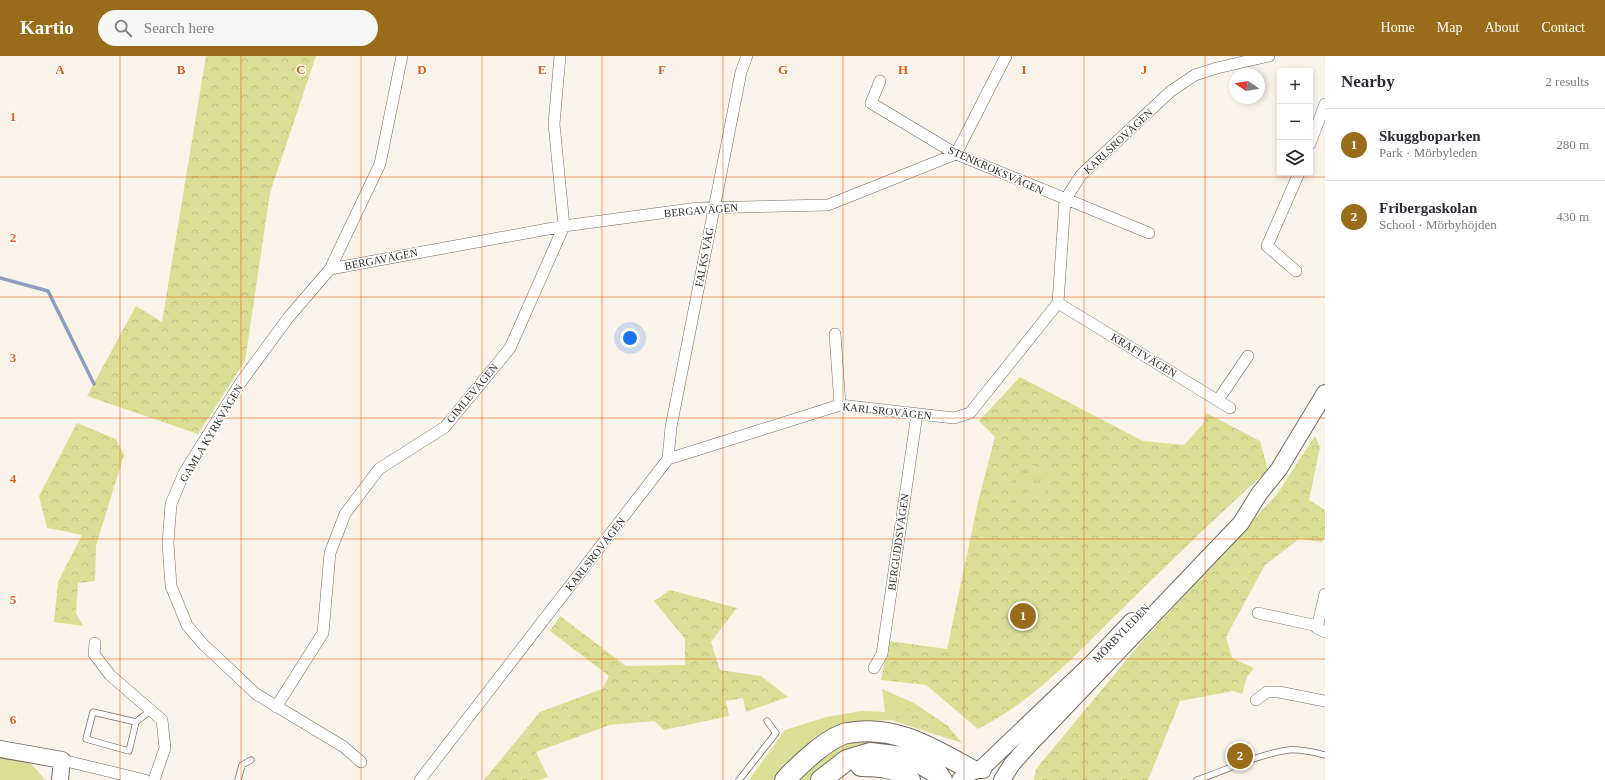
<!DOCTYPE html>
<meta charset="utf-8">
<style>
:root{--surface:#fff;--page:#f7f7f7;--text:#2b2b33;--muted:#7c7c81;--line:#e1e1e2;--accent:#986c1a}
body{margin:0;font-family:Georgia,serif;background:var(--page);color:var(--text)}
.controls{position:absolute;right:12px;top:12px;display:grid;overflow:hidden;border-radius:4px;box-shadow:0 2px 6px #0003}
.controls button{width:36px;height:36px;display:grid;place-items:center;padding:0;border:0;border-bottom:1px solid var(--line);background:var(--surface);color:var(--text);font:20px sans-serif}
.compass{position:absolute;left:1229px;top:12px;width:36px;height:36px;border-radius:50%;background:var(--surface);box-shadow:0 2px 6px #0003;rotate:282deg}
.you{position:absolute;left:630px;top:282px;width:14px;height:14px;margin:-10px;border:3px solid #fff;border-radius:50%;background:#1a73e8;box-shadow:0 0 0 6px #1a73e833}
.badge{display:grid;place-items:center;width:26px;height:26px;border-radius:50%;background:var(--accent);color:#fff;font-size:13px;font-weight:700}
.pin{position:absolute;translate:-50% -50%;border:2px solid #fff;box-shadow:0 1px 4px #0006}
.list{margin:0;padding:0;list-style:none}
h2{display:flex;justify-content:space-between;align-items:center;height:52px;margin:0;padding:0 16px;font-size:17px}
h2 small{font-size:13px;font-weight:400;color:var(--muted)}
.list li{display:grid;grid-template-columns:26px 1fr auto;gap:12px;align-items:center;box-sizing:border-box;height:72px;padding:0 16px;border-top:1px solid var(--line)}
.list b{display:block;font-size:15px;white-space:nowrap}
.list p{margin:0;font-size:13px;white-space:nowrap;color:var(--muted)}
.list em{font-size:13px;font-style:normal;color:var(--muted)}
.icon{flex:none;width:22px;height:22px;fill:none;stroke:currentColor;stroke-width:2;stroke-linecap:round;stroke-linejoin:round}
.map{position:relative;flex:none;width:1325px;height:724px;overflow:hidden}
header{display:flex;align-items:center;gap:24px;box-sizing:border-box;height:56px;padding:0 20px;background:var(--accent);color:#fff}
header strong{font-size:19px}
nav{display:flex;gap:22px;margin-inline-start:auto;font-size:14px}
.search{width:280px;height:36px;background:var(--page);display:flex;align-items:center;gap:10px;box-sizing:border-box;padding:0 14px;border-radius:22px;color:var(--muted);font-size:15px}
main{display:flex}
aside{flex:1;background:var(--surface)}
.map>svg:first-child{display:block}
.green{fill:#dbdf95}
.forest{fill:url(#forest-crowns)}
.park{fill:url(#park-tufts)}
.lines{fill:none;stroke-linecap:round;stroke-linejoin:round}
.stream{stroke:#8a9fbe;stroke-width:3.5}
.lane-casing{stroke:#736c65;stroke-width:7}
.street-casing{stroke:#736c65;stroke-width:12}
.secondary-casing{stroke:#736c65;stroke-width:18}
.highway-casing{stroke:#736c65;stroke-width:22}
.lane{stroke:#fff;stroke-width:5.5}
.street{stroke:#fff;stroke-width:11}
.secondary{stroke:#fff;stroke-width:16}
.highway{stroke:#fff;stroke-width:20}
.grid{fill:none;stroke:#e8590c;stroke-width:1;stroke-opacity:0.55}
.labels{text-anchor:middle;stroke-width:3;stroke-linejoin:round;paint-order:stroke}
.street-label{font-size:11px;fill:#32302c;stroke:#fff}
.grid-label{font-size:13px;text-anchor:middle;font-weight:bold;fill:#e8590c;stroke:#fff;stroke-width:3;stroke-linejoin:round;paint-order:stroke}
</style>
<header>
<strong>Kartio</strong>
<div class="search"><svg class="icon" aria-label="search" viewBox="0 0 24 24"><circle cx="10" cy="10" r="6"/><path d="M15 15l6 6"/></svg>Search here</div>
<nav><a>Home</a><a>Map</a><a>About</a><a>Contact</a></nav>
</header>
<main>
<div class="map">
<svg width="1325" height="724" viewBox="0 0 1325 724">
<defs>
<pattern id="forest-crowns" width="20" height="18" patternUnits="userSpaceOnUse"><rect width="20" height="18" fill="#dbdf95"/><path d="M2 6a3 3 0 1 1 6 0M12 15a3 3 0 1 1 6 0" fill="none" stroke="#bcc081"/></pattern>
<pattern id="park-tufts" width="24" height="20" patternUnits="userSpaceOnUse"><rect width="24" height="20" fill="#dbdf95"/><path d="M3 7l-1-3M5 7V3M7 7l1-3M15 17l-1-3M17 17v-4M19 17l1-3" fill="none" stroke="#bcc081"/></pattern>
</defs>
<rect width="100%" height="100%" fill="#faf3e9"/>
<path class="green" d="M882,633L914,647L891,664L852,666L810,686L775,724H749L785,674L826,661L861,655L885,656Z
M878,684L893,686L891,693L847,699L820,712L812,724H795C810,708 831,690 852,686C861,684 870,684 878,684Z
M0,698C25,703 29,703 45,724H0Z"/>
<path class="forest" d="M206,0H316L270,137L245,305L198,378L87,340L136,250L162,266Z
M1020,321L1143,385L1184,389L1203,368L1206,357L1260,385L1268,414C1217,460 1168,508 1118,557C1074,600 1035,644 978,673L926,629L881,624L889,585L947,593L978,446L995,381L979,365Z
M77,367L116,383L124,399L96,490L95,525L78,527L76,557L83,570L54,566L58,526L82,479L47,472L39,440Z
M1315,380L1320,391L1309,444L1325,454V481L1322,486L1299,483L1265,509L1226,581L1232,602L1254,612L1247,621L1242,638L1233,635L1180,645L1148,724H1034L1036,713L1138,590L1277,438Z
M670,534L737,552L711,586L720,614L761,620L788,641L746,656L743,642L726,645L729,660L664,674L654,665L610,669L536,696L548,721L538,724H484L540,656L602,633L609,620L550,575L560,560L626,610L685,609V583L654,545Z
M914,647L948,670L962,687L891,664Z"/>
<path class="park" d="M1027,406L1051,418L1044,439L1014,452L1010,431L1016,411Z
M1032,544L1035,575L1013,577L1011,545Z"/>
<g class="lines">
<path class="stream" d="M0,222L48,235L94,328"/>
<g class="lane-casing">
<path id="lane" d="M136,666L93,656L86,683L129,695L136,666L151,654
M238,724L242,709L251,704
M739,724L776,677L767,665
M1197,724C1227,714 1256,699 1288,694C1300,693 1313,696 1325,699"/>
</g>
<g class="street-casing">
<path id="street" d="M880,25L871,47L956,98L1149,177
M1310,88L1325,48
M330,213L564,170L698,152L828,149L956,98L1006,0
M1296,215L1267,190L1299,117
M1058,247L1230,352
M835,278L840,349
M1218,344L1248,300
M668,403L671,371L741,16L747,0
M1325,538L1317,572L1325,576
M1258,557L1318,570
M95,587L94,598L110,619L162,664L165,692L154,724
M874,612L882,598L917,358
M1256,644L1267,636H1279L1325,645
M276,651L323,577L330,497L345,458L379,413L445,371L510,292L564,170L554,68L560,0
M62,704L145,724
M361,706L344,691L256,638L202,587L187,569L171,530L168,487L171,448L184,417L241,326L288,262L330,213L380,108L402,0
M420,724L668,403L840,349L954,362L970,357L1058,247L1065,144L1081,119L1171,35L1195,19L1217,12L1269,0"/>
</g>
<g class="secondary-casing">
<path id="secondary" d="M0,693L62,704L60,724
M981,713L1093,606L1132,565
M960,724L972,714H983
M1002,724L1012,708L1029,689L1241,467L1259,438L1279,413L1325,337"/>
</g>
<g class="highway-casing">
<path id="highway" d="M861,710C879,710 896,711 910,724
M785,724C798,710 829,680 848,677C895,668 933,693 972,714
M821,724L847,704L870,697L911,702L938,718L942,724"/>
</g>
<use href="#lane" class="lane"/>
<use href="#street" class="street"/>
<use href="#secondary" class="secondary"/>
<use href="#highway" class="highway"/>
</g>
<path class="grid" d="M120,0V724M241,0V724M361,0V724M482,0V724M602,0V724M723,0V724M843,0V724M964,0V724M1084,0V724M1205,0V724M0,121H1325M0,241H1325M0,362H1325M0,483H1325M0,603H1325"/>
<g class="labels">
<g class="street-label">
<text transform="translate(1118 85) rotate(-43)" y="4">KARLSROVÄGEN</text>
<text transform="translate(996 114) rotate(24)" y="4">STENKROKSVÄGEN</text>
<text transform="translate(701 154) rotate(-5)" y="4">BERGAVÄGEN</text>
<text transform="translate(704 201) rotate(-79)" y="4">FALKS VÄG</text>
<text transform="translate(381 203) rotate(-11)" y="4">BERGAVÄGEN</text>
<text transform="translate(1144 299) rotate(31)" y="4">KRAFTVÄGEN</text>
<text transform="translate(472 337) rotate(-50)" y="4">GIMLEVÄGEN</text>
<text transform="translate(887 355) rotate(6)" y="4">KARLSROVÄGEN</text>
<text transform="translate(211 377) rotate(-59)" y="4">GAMLA KYRKVÄGEN</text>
<text transform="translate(898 486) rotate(-82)" y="4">BERGUDDSVÄGEN</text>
<text transform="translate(595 498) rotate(-52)" y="4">KARLSROVÄGEN</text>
<text transform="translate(1121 577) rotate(-46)" y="4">MÖRBYLEDEN</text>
</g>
</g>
<g class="grid-label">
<text x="60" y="18">A</text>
<text x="181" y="18">B</text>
<text x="301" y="18">C</text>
<text x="422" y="18">D</text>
<text x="542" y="18">E</text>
<text x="662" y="18">F</text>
<text x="783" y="18">G</text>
<text x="903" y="18">H</text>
<text x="1024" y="18">I</text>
<text x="1144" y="18">J</text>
<text x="13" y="65">1</text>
<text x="13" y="186">2</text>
<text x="13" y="306">3</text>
<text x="13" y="427">4</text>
<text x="13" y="548">5</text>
<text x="13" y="668">6</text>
</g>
</svg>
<div class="controls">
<button>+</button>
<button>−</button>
<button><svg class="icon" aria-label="layers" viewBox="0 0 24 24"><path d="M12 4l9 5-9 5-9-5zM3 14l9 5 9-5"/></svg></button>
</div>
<svg class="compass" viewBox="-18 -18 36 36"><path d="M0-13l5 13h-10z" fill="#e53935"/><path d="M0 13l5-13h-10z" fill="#7c7c81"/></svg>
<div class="you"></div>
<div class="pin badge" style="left:1023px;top:560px">1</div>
<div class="pin badge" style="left:1240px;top:700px">2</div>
</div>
<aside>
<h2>Nearby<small>2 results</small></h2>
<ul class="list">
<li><span class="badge">1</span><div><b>Skuggboparken</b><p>Park · Mörbyleden</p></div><em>280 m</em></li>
<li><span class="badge">2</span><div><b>Fribergaskolan</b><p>School · Mörbyhöjden</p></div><em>430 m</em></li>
</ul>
</aside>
</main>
